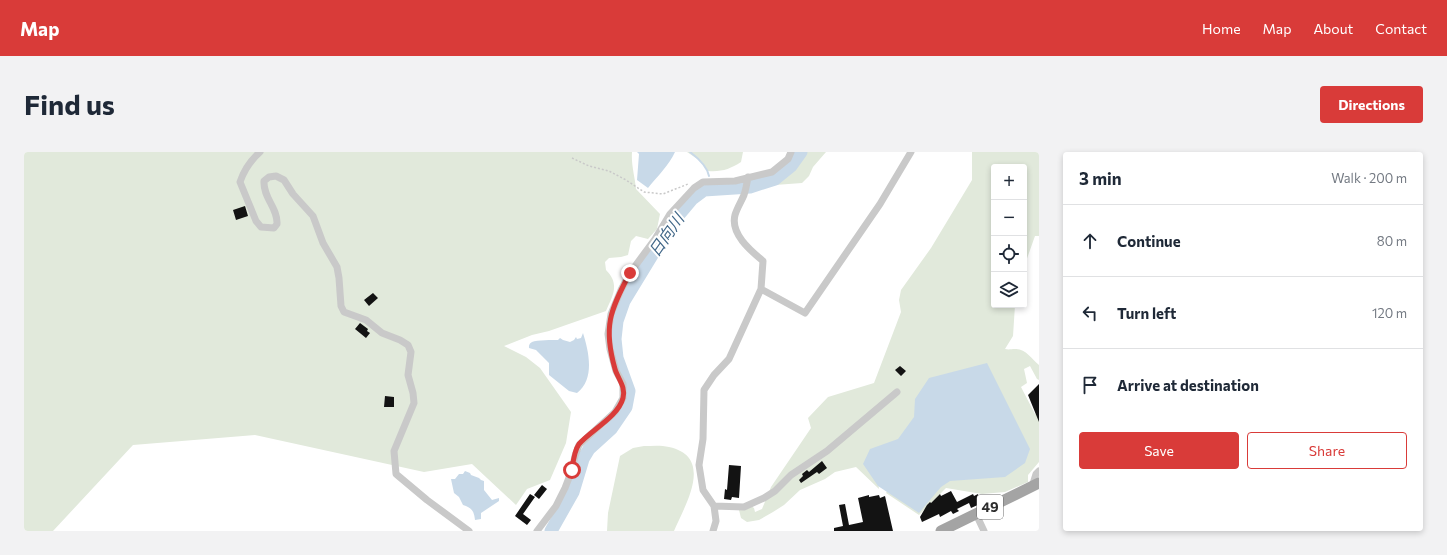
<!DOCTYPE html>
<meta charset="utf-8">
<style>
:root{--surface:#fff;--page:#f2f2f3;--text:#1f2937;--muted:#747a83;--line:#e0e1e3;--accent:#d93b39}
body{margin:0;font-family:Commissioner,"Noto Sans JP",sans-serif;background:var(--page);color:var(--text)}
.controls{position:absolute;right:12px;top:12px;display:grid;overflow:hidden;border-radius:4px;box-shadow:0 2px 6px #0003}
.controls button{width:36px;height:36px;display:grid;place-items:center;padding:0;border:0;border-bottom:1px solid var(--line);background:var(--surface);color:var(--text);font:20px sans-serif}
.stop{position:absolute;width:12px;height:12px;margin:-9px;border:3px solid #d93b39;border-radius:50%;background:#fff}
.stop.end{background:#d93b39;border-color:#fff;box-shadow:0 1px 4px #0008}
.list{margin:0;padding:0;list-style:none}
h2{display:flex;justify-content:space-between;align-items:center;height:52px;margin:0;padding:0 16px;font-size:17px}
h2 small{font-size:13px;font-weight:400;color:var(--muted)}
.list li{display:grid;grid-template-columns:26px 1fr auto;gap:12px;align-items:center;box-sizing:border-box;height:72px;padding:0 16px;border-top:1px solid var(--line)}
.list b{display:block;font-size:15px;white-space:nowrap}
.list em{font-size:13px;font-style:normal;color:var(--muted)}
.actions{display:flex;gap:8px;padding:12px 16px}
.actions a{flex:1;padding:9px 0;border:1px solid var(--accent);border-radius:4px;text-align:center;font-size:14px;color:var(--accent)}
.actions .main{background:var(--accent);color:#fff}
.icon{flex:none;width:22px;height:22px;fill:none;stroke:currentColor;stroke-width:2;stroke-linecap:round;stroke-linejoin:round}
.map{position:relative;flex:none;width:1015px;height:379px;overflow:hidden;border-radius:4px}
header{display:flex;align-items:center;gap:24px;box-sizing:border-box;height:56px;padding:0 20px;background:var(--accent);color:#fff}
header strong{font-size:19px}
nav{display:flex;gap:22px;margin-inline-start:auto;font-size:14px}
.intro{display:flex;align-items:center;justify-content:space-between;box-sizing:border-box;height:96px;padding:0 24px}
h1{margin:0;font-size:28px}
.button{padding:10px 18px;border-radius:4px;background:var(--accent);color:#fff;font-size:14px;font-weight:700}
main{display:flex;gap:24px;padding:0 24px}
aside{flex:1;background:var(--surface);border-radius:4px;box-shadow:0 2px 6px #0003}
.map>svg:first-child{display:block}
.green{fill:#e1e9db}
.water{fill:#c8d9e8}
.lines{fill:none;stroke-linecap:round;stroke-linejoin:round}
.stream{stroke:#c8d9e8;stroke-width:2}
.river{stroke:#c8d9e8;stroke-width:13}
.building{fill:#131313}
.path{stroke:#c9c9c9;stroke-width:1.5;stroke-dasharray:2 2;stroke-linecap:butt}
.minor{stroke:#c9c9c9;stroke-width:7}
.primary{stroke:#a4a4a4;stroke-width:11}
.route{stroke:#d93b39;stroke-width:5}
.labels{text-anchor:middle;stroke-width:4;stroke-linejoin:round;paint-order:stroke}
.shield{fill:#fff;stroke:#6b6b6b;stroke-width:1}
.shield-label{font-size:14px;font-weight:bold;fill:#2c2c2c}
.water-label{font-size:16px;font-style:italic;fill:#416788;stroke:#fff}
</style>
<header>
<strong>Map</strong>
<nav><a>Home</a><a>Map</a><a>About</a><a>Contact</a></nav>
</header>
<div class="intro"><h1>Find us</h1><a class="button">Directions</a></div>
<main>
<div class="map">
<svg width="1015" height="379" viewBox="0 0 1015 379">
<rect width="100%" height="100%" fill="#fff"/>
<path class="green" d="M0,0H608C607,13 611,25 612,37L636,62L633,77L624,87L612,84L607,89L604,103L597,105L585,106L581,110L582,118C596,132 589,143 582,159L525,179L508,183L480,194L502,205L516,216L547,260L542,291L526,328L503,337L492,353L448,312L400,320L231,283L109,293L29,379H0Z
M663,0H719L717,10C706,17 698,20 684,19L678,10Z
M778,0H802L789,15L785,24L778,31L751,33L764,21Z
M948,0H1015V84H1011L1000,115V15H970V153H991L989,184L981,197C985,198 987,197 991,197C1001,196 1008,207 1015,213V228L1013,227L1006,214L1000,217L1003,231L997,235L1011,262L1015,260V310L1004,323V330L981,340L958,342L922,336L895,363L862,341L865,336L891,267L854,329L855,337L832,315L811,320L801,327L776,338L760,353L749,360L735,368L723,370L717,366L715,358L723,351L730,356L731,360L738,357L747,335L787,276L784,266L804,245L850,231L877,160L875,148L877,138L907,96L948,28Z
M620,294C628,294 637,293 645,295C691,305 661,353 650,379H583L584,361L596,304L609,296Z"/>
<path class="water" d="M613,0H651C646,12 632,26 624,36L613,28L615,2Z
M559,181C565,200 571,227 553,241L545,239L525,223V211L512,198L505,196C505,193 505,192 508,190C513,188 529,188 534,188L536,186L539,188L546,190L550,188L552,185L553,187L557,186Z
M963,211L1006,297L1001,311L981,325L926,329L917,335L895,361L854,334L839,312L846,297L874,287L890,265L891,247L905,226Z
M441,319L446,321L447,323L455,326L457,328L460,329V338L468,348L475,346V349L457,361V367L451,368C450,359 448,356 439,353L435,345L430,341L427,327H431L435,322H439Z"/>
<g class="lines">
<path class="stream" d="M666,0C674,6 683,14 685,24"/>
<path class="river" d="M527,379L549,340L559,307L565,297L587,277L602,255L605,239L593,206L591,187L593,169L600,149L647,72L668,47L680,38L726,35L751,27L767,14L777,0"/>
</g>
<path class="building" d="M221,54L224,64L212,68L209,58Z
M349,141L354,146L345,154L340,148Z
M336,171L344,177L343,179L346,181L342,186L331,177Z
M876,214L882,219L877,224L871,218Z
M1015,232V270L1004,243Z
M361,244L370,245V255H360Z
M798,309L803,316L795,322L793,320L777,331L775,328L779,324L778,322L783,318L785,320Z
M705,313L717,314L715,346L708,345L707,348L700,347L701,337L703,338Z
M518,333L523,337L515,347L510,343Z
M927,339L933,350L949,342L950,344L954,342L956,348L954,349L956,352L947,356L945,351L933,357L935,359L929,362L927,359L916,365L915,362L898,370L896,365L903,353L906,350L907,351L916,342L917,344Z
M506,342L511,345L499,362L507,368L503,373L491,364Z
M845,343V345L855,343L856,346L861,344L869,379H810V376L819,374L815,353L821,352L825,373L839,370L834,346Z"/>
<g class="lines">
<path class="path" d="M548,6L565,14L585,19L602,28L620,40L639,42L664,32"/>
<path class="minor" d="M236,0C226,9 220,18 216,30L232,69L237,75L250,76L253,72C254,56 239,46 240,29L245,25L252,24L260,28L269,42L289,64L299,91L313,115L315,126L317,154L320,160L342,168L358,181L376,188L384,193L387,200L384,223L389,241L390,251L370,299L372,322L403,348L445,379
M737,137L781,161L856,52L887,0
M1008,335L1012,322L1015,319
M690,354L720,355L740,346L751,339L767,323L803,299L873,240
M952,362L960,379
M513,379L532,354L541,336L548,318L551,304L555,293L591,260L599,246V232L592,219L586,197L584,182L587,162L597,138L606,121L631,87L646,62L670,36L679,30L711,29L748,20L764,7L767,0
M689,379L692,369L690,354L679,338L675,313L679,287L680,238L690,223L705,207L737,137L739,109C727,99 706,82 711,63C713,56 717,50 720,43C722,37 723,31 724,25"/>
<path class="primary" d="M917,379L1015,331"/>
</g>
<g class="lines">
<path class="route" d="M548,318C549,310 550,299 555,292C567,278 594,265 599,246C602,235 594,227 591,217C579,175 586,158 606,121"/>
</g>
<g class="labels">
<rect class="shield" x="953" y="343" width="26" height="24" rx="3"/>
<g class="shield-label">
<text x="966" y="360">49</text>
</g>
<g class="water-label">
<text transform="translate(642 83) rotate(-55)" y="6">日向川</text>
</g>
</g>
</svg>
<div class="controls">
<button>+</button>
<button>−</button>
<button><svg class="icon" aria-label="locate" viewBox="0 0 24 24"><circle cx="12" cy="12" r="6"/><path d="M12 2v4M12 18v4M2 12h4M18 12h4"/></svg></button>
<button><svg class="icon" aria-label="layers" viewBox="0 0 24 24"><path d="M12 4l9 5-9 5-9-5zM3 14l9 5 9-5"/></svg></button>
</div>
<div class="stop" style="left:548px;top:318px"></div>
<div class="stop end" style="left:606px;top:121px"></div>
</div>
<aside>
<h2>3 min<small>Walk · 200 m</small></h2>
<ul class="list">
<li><svg class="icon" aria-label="ahead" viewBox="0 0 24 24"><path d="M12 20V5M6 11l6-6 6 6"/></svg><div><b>Continue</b></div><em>80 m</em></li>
<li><svg class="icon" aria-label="left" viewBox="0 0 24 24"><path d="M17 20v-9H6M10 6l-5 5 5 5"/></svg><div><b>Turn left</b></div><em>120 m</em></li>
<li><svg class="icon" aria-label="arrive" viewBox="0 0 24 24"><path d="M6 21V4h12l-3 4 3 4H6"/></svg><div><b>Arrive at destination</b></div></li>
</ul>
<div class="actions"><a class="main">Save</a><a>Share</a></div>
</aside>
</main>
